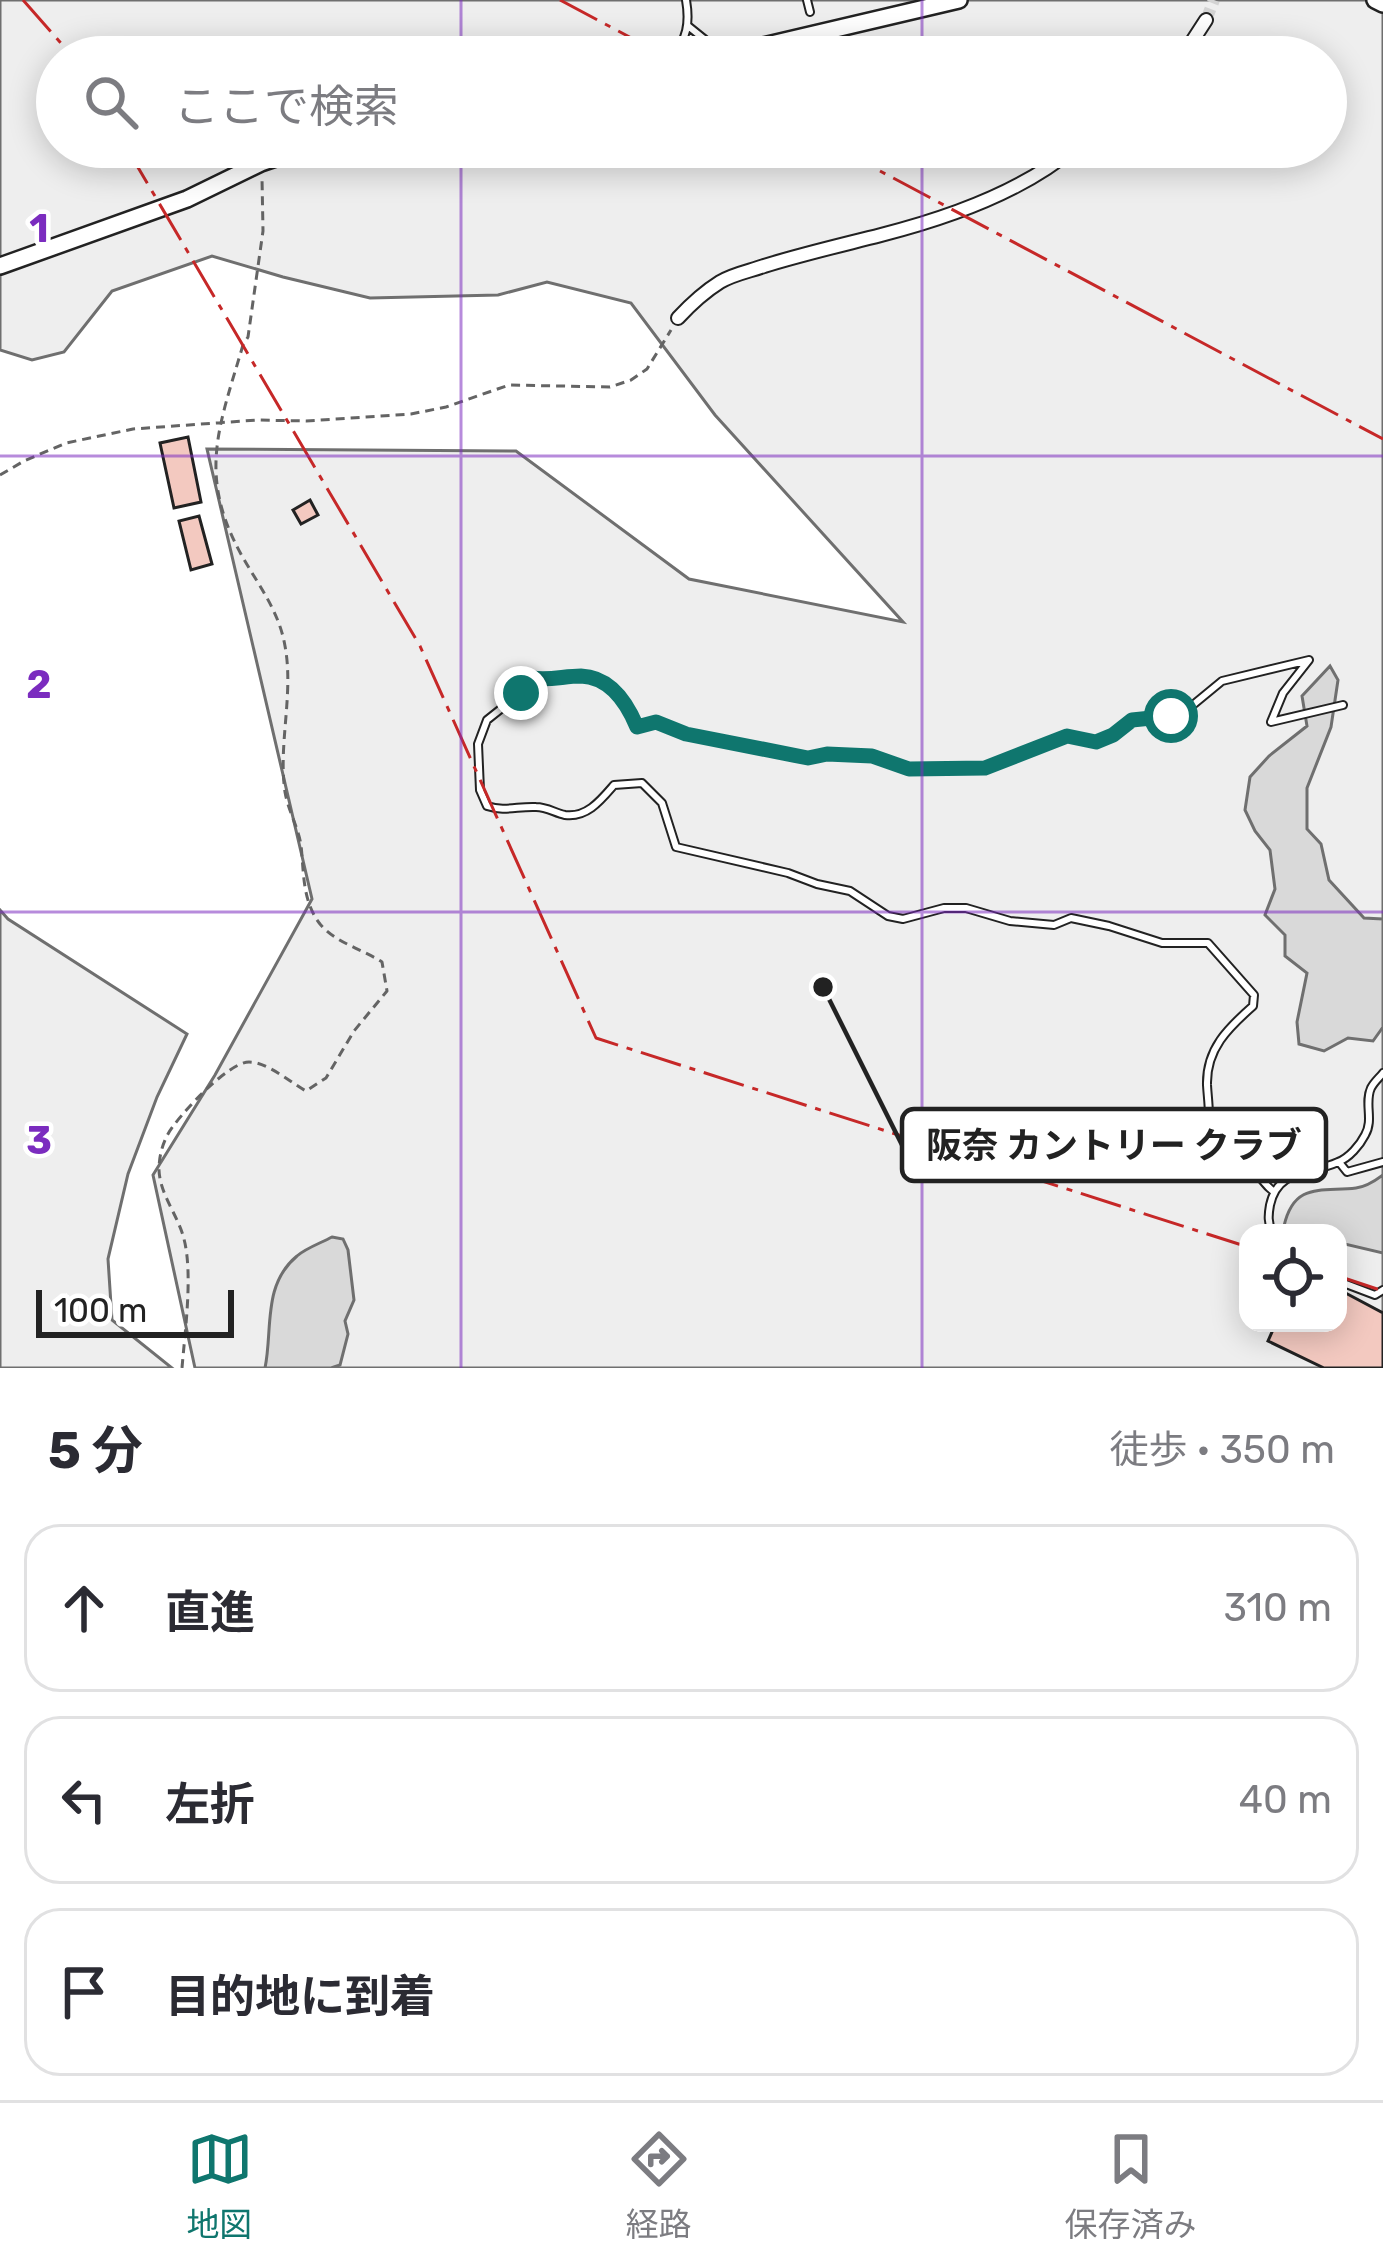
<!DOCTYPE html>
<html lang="ja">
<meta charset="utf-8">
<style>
:root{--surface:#fff;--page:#f2f2f3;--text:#2b2b33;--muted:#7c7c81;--line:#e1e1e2;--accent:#0f766e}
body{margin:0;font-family:Rubik,"Noto Sans JP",sans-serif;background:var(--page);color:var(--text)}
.controls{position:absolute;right:36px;bottom:36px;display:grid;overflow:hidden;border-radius:24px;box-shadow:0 6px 30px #0003}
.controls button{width:108px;height:108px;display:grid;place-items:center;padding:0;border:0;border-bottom:3px solid var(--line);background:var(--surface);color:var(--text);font:60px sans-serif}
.scale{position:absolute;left:36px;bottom:30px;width:198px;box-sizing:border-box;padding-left:12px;border:6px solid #222;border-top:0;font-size:33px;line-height:42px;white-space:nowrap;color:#222;-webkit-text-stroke:9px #fff;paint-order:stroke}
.stop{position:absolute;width:36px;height:36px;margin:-27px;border:9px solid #0f766e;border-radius:50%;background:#fff}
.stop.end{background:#0f766e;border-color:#fff;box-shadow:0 3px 12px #0008}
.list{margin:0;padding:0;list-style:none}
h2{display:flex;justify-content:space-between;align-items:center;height:156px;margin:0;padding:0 48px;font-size:51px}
h2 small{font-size:39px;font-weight:400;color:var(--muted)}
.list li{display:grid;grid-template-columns:78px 1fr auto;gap:36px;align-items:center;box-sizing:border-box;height:168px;margin:0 24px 24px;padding:0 24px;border:3px solid var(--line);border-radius:36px}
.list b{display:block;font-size:45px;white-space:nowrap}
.list em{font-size:39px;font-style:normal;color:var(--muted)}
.icon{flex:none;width:66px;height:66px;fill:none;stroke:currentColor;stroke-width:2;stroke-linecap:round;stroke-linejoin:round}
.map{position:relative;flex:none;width:1383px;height:1368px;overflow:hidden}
.search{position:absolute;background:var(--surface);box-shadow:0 6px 30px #0003;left:36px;right:36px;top:36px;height:132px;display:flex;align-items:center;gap:30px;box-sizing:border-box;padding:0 42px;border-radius:66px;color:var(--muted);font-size:45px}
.sheet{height:732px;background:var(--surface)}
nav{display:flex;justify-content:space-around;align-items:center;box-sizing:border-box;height:168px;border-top:3px solid var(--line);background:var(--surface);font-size:33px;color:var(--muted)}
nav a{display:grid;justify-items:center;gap:6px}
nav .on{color:var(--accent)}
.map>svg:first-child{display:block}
.green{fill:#eee;stroke:#6f6f6f;stroke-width:3;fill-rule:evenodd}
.water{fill:#d9d9d9;stroke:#6f6f6f;stroke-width:3}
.building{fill:#f3c9c0;stroke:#222;stroke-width:3}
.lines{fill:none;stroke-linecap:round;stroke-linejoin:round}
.minor-tunnel{stroke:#d3d3d3;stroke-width:12;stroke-dasharray:12 6;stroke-linecap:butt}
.service-casing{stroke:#222;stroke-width:10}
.minor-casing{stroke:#222;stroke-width:16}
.tertiary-casing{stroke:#222;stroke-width:20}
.path{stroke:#646464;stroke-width:3;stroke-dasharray:9 6;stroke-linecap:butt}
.service{stroke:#fff;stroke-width:6}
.minor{stroke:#fff;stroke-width:12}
.tertiary{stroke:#fff;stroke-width:15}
.power{stroke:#c62828;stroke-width:3;stroke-dasharray:42 9 6 9;stroke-linecap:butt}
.route{stroke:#0f766e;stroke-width:15}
.grid{fill:none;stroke:#7b2cbf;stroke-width:3;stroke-opacity:0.55}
.grid-label{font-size:39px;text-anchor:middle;font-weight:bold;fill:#7b2cbf;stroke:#fff;stroke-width:9;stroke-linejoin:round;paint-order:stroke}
.leader{fill:none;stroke:#222;stroke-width:4.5}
.callout-dot{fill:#222;stroke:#fff;stroke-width:4.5}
.callout{fill:#fff;stroke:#222;stroke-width:4.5}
.callout-label{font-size:36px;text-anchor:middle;font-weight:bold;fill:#222}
</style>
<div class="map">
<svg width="1383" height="1368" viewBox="0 0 1383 1368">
<rect width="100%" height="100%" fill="#fff"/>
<path class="green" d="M0,0H1383V1368H195L153,1175L215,1075L312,899L207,449L516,451L689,579L903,622L715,415L631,303L547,282L498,295L370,298L283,277L212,256L112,291L64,352L32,360L0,350ZM57,57H1326V147H57ZM1248,1233H1338V1323H1248Z
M0,910L8,919L187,1034L157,1097L128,1174L108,1259L112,1320L172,1368H0Z"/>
<path class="water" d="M1330,666L1338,680L1331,727L1307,788V829L1321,844L1329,880L1364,918L1383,919V1027L1373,1041L1348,1038L1324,1051L1299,1044L1297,1022L1307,973L1285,956V935L1265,915L1275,889L1270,850L1255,831L1245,810L1250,777L1269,756L1307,726L1302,696Z
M1383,1175V1253L1345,1244L1338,1247V1233H1288L1284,1226C1294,1182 1321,1192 1356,1188C1366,1187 1375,1181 1383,1175Z
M332,1237L343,1239L348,1250L354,1300L345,1321L348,1334L340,1365L331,1368H265C273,1330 262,1285 297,1256C306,1248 321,1243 332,1237Z"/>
<path class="building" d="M188,437L201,502L174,508L160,443Z
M310,500L318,515L301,524L293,510Z
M199,516L212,564L191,570L179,521Z
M1338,1289L1383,1313V1368H1324L1268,1341L1276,1323H1338Z"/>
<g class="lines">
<path class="minor-tunnel" d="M1206,20L1214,0"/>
<g class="service-casing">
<path id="service" d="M807,0L810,12
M688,26L719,51
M819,49L820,57
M672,57C687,39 690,23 686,0
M1339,1162L1347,1172L1383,1162
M1273,1191C1258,1180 1255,1164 1242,1151C1232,1141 1217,1141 1206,1132C1211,1115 1208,1103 1207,1085C1206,1049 1228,1028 1253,1006L1254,995L1208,943H1162L1109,926L1071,918L1054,925L1010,921L966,908H944L903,919L888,916L850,891L817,884L788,873L676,847L662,803L642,783L614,785C601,800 587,818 565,815C555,813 547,807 536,807C518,806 505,812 487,806L480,790L478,744L487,720L521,693L532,678C549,681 564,676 581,676C610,677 627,703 637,727L655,722L686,734L808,758L827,754L872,756L909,769L985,768L1067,736L1095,742L1113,735L1132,720L1171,716L1188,709L1222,681L1309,660L1283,693L1271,722L1343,705
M1272,1233C1268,1222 1268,1216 1270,1205C1278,1168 1310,1175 1338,1162C1349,1158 1360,1145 1365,1135C1374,1120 1364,1103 1371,1088C1374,1082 1379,1078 1383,1073
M1338,1281L1375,1295L1383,1290"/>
</g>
<g class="minor-casing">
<path id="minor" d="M1182,57L1206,20
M678,318C691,304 704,292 720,282C733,274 750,271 764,266C803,254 842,245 881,235C948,218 1023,192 1075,147"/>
</g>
<g class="tertiary-casing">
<path id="tertiary" d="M1375,0L1383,4
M716,57L959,0
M0,266L187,199L261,163L308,147"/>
</g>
<path class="path" d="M0,475L24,461L66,443L133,429L257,420L306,421L411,414L446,407L509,385L610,387L631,380L647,369L671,330
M182,1368C185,1331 193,1274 184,1239C178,1215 160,1195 159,1170C159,1157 162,1145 168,1134C178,1116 228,1062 249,1062C267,1062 290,1082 306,1091L326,1078L354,1031L387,991L382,962C362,949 336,943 320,924C302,901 304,872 301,845C298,827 288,810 285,792C278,744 294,694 285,646C279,611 259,586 242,556C197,475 219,427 243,345L248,337L263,231L262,178"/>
<use href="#service" class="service"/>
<use href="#minor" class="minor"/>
<use href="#tertiary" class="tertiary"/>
<path class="power" d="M23,0L73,57
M560,0L667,57
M126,147L420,646L596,1038L1248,1247
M835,147L1383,439
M1338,1276L1383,1291"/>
</g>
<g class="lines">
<path class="route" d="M521,693L532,678C549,681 564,676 581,676C610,677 627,703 637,727L656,722L686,734L808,758L827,754L872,756L909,769L985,768L1067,736L1096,742L1113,735L1132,720L1171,716"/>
</g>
<path class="grid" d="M461,0V57M922,0V57M461,147V1368M922,147V1368M0,456H1383M0,912H1383"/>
<g class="grid-label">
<text x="39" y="242">1</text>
<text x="39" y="698">2</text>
<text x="39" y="1154">3</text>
</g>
<path class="leader" d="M823 987L902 1145"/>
<circle class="callout-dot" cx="823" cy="987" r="12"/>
<rect class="callout" x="902" y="1109" width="424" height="72" rx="12"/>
<g class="callout-label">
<text x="1114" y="1158">阪奈 カントリー クラブ</text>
</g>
</svg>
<div class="controls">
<button><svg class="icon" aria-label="locate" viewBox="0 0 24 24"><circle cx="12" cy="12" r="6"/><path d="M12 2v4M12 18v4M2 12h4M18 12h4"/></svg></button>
</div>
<div class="scale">100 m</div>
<div class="stop" style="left:1171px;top:716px"></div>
<div class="stop end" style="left:521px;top:693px"></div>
<div class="search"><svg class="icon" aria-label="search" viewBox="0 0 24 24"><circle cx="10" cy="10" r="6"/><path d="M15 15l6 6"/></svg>ここで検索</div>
</div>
<section class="sheet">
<h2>5 分<small>徒歩 · 350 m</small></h2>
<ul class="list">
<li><svg class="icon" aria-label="ahead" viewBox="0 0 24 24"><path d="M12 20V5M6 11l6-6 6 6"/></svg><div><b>直進</b></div><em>310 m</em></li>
<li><svg class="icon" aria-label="left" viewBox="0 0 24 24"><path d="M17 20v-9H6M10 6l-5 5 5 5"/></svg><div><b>左折</b></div><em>40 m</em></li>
<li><svg class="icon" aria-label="arrive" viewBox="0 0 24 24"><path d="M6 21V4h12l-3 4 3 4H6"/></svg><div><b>目的地に到着</b></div></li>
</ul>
</section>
<nav>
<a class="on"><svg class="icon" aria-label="map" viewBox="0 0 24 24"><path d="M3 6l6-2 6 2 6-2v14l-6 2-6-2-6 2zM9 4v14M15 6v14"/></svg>地図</a>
<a><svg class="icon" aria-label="directions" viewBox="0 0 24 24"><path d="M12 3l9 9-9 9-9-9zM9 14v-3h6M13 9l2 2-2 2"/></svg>経路</a>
<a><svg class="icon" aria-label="saved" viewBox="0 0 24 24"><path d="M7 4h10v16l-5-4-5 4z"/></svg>保存済み</a>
</nav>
